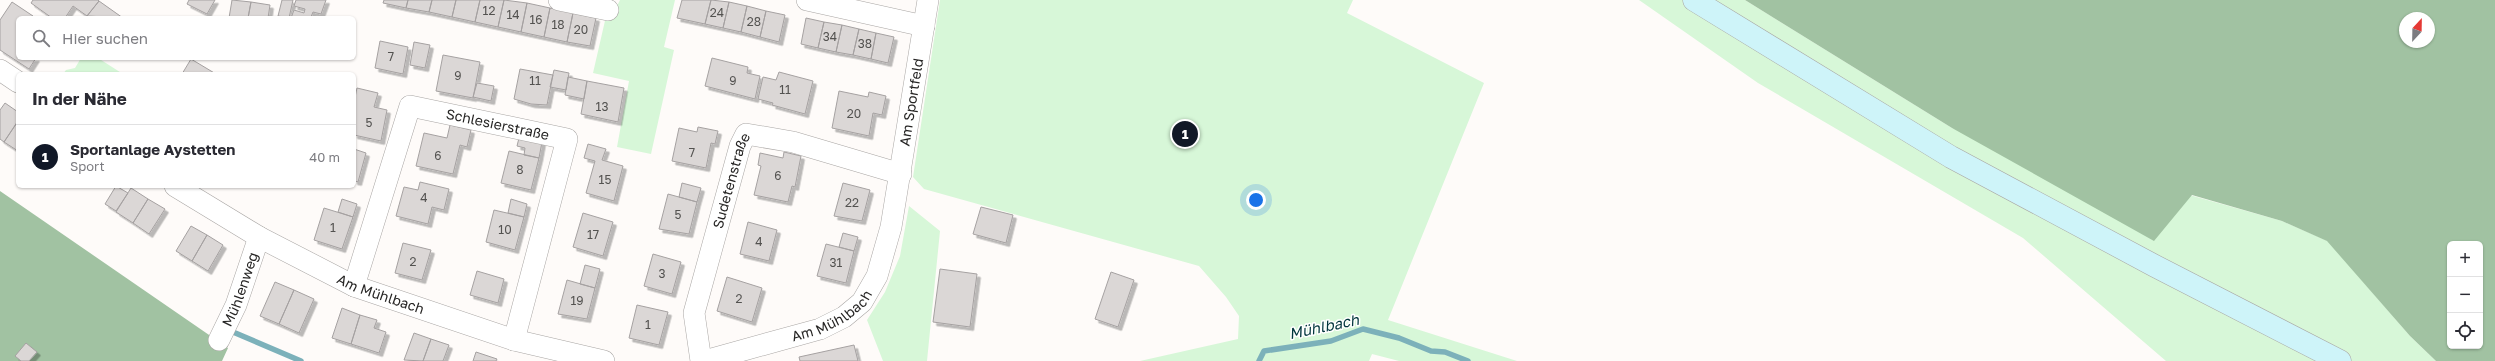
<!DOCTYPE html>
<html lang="de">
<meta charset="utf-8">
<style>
:root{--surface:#fff;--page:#f2f2f3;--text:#2b2b33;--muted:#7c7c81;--line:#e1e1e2;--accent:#111827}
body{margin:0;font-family:"Golos Text",sans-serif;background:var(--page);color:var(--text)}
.controls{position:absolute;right:12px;bottom:12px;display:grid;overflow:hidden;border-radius:6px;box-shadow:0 1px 3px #0004}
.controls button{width:36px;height:36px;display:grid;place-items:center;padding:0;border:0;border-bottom:1px solid var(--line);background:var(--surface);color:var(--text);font:20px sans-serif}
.compass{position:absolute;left:2399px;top:12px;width:36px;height:36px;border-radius:50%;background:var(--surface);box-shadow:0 1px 3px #0004;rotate:22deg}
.you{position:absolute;left:1256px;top:200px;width:14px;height:14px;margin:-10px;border:3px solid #fff;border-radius:50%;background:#1a73e8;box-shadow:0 0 0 6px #1a73e833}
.badge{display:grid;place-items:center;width:26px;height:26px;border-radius:50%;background:var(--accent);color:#fff;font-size:13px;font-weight:700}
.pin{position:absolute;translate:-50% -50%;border:2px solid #fff;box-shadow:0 1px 4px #0006}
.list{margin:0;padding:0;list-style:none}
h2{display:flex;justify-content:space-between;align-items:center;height:52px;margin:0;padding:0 16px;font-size:17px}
h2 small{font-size:13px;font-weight:400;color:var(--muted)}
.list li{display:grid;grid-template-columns:26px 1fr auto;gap:12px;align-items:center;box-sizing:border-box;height:64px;padding:0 16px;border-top:1px solid var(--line)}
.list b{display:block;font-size:15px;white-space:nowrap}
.list p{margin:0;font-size:13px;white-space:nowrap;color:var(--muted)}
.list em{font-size:13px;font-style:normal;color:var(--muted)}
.icon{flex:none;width:22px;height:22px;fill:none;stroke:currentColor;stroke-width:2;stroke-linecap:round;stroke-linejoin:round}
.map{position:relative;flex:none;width:2495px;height:361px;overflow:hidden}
.search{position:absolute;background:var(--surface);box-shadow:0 1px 3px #0004;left:16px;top:16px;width:340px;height:44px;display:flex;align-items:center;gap:10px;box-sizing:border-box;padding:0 14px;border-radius:6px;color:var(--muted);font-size:15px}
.panel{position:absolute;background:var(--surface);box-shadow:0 1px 3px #0004;left:16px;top:72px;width:340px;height:116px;border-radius:6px}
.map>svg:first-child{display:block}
.green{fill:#d7f7d8}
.forest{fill:#a1c2a2;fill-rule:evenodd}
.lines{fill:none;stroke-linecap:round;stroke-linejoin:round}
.stream{stroke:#7cb1ba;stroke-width:5.5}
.building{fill:#dbd7d6;stroke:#a5a1a1;filter:url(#shadow)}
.street-casing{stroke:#a9a6a4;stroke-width:22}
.secondary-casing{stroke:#a9a6a4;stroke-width:23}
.street{stroke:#fff;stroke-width:21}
.secondary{stroke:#cef4f9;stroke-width:22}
.labels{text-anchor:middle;stroke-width:3;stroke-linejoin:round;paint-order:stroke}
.number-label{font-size:12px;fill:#535250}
.street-label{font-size:14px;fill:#262524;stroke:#fff}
.water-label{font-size:15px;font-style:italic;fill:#00353c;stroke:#fff}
</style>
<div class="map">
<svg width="2495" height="361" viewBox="0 0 2495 361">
<defs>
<filter id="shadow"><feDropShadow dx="3.5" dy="3.5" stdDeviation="0" flood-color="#0004"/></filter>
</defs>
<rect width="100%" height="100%" fill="#fefbf9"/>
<path class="green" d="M620,0H675L664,47L674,50L651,154L617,147L629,81L593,73L607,12L618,4Z
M940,0H1353L1347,13L1484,83L1388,320L1517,361H1399L1372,354L1369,361H1140L1238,339L1239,316L1226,297L1199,266L924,189L913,177Z
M1639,0H1745L1952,128L2282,221L2328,241L2410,336L2436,361H2166L2023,238L1758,83Z
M81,58H98L123,74H63L66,70L75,68Z
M909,206L940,231L927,361H883L867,320L885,292L900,256Z"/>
<path class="forest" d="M1745,0H2495V361H2436L2410,336L2327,241L2282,221L2192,195L2154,241L1952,128ZM2405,18H2429V42H2405ZM2450,244H2480V346H2450Z
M0,191L228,348L222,361H0Z"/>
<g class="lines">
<path class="stream" d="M233,332L301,361
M1259,361L1264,351L1331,341L1363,329L1399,338L1431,351L1445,352L1468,361"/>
</g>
<path class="building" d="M33,0H98L99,1L87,16L73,6L65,18H52L31,3Z
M189,0H215L207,14L187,4Z
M232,0L251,2L248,18H229Z
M282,0H293L289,18L278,16Z
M296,0H326L321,14L313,12L311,17L316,18H291L294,10L304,13L305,9L294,6Z
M384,0H408L406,8L383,3Z
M408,0H432L429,12L406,8Z
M432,0H456L452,17L429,12Z
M456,0H480L475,22L452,17Z
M480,0H504L498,27L475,22Z
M504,0L527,3L521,32L498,27Z
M682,0H711L705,24L677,18Z
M711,0L729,2L723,28L705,24Z
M99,1L123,18L87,16Z
M12,2L33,16L32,18H18V58H36L29,69L0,50V20Z
M251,2L270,5L268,18H248Z
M729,2L747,6L741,32L723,28Z
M527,3L550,8L544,37L521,32Z
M747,6L766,11L760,37L741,32Z
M550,8L573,13L567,42L544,37Z
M766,11L785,15L779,42L760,37Z
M573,13L596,18L590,46L567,42Z
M806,18L824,22L818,48L801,44Z
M824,22L842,25L836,52L818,48Z
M842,25L859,29L853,55L836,52Z
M859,29L876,33L871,59L853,55Z
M876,33L894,37L888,63L871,59Z
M380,41L408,47L403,74L375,68Z
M414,42L430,45L425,68L410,65Z
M443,55L480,62L473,98L436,91Z
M712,58L748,67L747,73L760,76L755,99L705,86Z
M191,59L216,74H182Z
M520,69L553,75L547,105L531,104L514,99Z
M554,70L569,73L566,90L550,87Z
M779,72L813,81L805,114L772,105L773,103L758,99L763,77L776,80Z
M568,77L587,81L584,99L565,95Z
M587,81L624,88L618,122L581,114Z
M477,83L494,86L491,101L473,97Z
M357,88L378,93L374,107L387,110L381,141L354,135V102Z
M839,91L868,97L869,92L886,96L882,115L873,113L869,136L832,128Z
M5,103L18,112V121L4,142L0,139V110Z
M18,121V151L4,142Z
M450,125L471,130L467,147L460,145L453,174L416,166L424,133L447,138Z
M698,127L718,131L715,144L711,143L706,168L672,161L679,128L697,132Z
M519,138L542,142L539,158L524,155L525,148L517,146Z
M588,144L606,149L602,160L623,166L614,201L586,193L595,161L584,158Z
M354,149L366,153L358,182L354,181Z
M509,151L539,158L531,190L501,183Z
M784,152L801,156L795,187L792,186L788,202L754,195L761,166L758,165L760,153L783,158Z
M420,182L449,189L444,210L432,207L428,224L396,216L404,187L418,190Z
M682,183L701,188L697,202L679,197Z
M843,183L870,190L862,221L834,216Z
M116,186L128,193L116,211L105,204Z
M131,188L148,199L133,223L116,212Z
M668,194L697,202L689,234L659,229Z
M148,199L165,209L149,234L133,223Z
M342,199L357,204L353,217L338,212Z
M511,199L527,204L524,217L508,213Z
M981,207L1013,215L1006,243L973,234Z
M324,208L353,217L342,249L314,240Z
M494,210L524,217L515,250L486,242Z
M583,213L613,222L603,256L573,247Z
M748,222L777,230L769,261L740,254Z
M191,226L207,235L192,261L176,251Z
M843,233L858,237L854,251L839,247Z
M207,235L223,245L208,271L192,261Z
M403,243L431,250L422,280L395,273Z
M826,244L854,251L846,283L817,276Z
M653,254L681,262L672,294L644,286Z
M585,265L600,269L595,288L580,284Z
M940,269L977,274L970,327L933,322Z
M477,271L504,279L498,303L470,295Z
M1111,272L1134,280L1118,327L1095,319Z
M727,277L762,288L752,322L717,311Z
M567,280L595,288L587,319L558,314Z
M275,282L294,290L279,324L260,316Z
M294,290L314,299L299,333L279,324Z
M637,305L668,312L659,345L629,338Z
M342,308L360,315L351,344L332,338Z
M360,315L377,320L374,328L386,332L379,353L351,344Z
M414,333L431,339L423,361L404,360Z
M431,339L449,345L443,361H423Z
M26,343L37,352L29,361H21L15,356Z
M854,345L858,361H800L799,357Z
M476,352L497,359L496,361H473Z"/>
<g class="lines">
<g class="street-casing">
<g id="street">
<path d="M559,0L608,10"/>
<path d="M807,0L924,26"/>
<path d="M0,70L18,82"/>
<path id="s1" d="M175,186L259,237L354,286L514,340L604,361"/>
<path id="s2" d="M354,286L410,106L567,139L514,340"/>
<path id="s3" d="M219,340L236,305L259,237"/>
<path id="s4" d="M701,361L694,313L740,146L746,134L793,142L901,174"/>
<path id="s5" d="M704,361L820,329L844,317L862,302L877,276L891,227L928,0"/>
</g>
</g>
<g class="secondary-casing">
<path id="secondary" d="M1694,0L1951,157L2155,266L2340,361"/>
</g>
<use href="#street" class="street"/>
<use href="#secondary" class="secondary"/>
</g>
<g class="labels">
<g class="number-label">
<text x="489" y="15">12</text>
<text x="717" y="17">24</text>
<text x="513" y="19">14</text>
<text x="536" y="24">16</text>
<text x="754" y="26">28</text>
<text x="558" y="29">18</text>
<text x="581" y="34">20</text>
<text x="830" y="41">34</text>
<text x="865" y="48">38</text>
<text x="391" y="61">7</text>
<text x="458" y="80">9</text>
<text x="535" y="85">11</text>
<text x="733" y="85">9</text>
<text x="785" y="94">11</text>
<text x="602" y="111">13</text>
<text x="854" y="118">20</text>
<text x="369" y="127">5</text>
<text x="692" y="157">7</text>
<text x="438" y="160">6</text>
<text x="520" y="174">8</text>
<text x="778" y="180">6</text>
<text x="605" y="184">15</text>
<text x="424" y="202">4</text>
<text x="852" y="207">22</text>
<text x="678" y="219">5</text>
<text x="333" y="232">1</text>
<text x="505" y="234">10</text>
<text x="593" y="239">17</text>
<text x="759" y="246">4</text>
<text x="413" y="266">2</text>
<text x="836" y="267">31</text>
<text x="662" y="278">3</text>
<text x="739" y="303">2</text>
<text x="577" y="305">19</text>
<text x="648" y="329">1</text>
</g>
<g class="street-label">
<text dy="5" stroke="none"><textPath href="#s5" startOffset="378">Am Sportfeld</textPath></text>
<text dy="5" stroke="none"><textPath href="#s2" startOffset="278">Schlesierstraße</textPath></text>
<text dy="5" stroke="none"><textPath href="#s4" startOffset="186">Sudetenstraße</textPath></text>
<text dy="5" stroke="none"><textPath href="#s3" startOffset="55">Mühlenweg</textPath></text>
<text dy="5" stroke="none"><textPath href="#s1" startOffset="233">Am Mühlbach</textPath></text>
<text dy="5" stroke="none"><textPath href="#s5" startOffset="137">Am Mühlbach</textPath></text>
</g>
<g class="water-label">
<text transform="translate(1324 327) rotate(-12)" y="5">Mühlbach</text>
</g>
</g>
</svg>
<div class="controls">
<button>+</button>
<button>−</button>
<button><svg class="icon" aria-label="locate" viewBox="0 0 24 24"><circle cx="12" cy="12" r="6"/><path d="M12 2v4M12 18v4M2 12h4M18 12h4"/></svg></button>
</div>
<svg class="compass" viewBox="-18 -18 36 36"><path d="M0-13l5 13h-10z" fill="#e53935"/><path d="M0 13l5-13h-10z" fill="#7c7c81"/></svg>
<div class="you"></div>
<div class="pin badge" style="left:1185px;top:134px">1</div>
<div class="search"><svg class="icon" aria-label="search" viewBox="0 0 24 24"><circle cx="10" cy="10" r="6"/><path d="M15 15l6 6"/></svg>Hier suchen</div>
<section class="panel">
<h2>In der Nähe<small></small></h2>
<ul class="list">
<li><span class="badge">1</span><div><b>Sportanlage Aystetten</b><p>Sport</p></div><em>40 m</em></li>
</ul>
</section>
</div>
